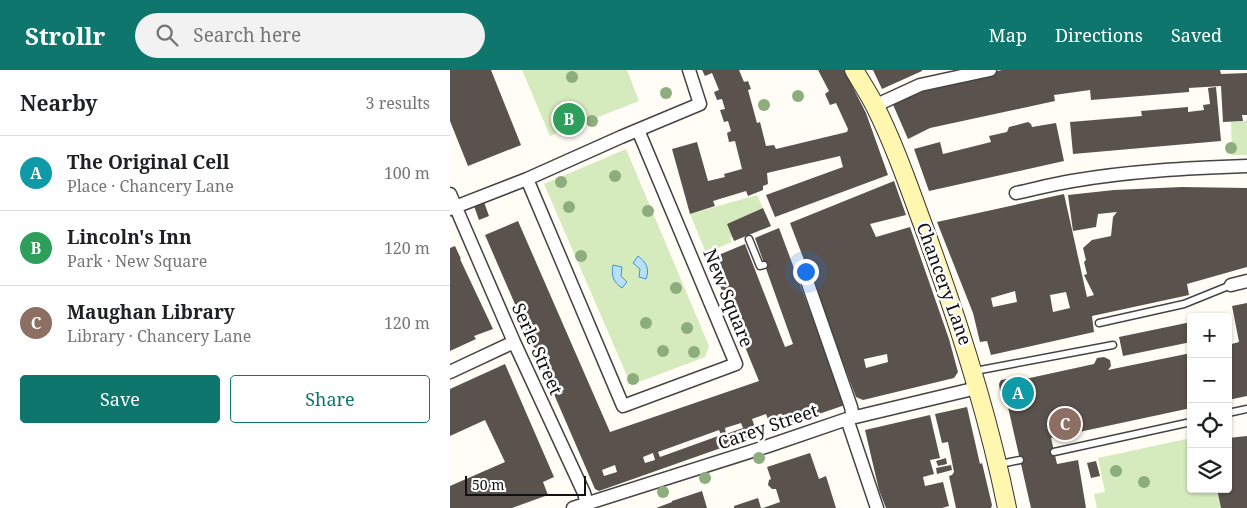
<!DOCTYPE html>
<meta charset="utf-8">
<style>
:root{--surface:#fff;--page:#f2f2f2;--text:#202124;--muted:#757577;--line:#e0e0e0;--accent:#0f766e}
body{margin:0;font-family:"Noto Serif",serif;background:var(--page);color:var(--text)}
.controls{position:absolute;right:15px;bottom:15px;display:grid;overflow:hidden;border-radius:5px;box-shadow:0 1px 4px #0004}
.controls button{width:45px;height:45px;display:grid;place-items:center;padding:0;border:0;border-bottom:1px solid var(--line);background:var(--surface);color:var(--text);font:25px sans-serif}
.scale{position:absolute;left:15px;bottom:12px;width:121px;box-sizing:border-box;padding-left:5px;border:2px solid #111;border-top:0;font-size:14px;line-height:18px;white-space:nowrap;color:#111;-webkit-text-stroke:4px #fff;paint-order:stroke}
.you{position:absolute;left:355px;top:201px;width:18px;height:18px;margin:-12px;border:4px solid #fff;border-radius:50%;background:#1a73e8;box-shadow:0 0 0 8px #1a73e833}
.badge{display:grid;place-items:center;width:32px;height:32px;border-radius:50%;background:var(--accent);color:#fff;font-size:16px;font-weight:700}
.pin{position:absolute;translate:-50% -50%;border:2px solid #fff;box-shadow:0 1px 5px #0006}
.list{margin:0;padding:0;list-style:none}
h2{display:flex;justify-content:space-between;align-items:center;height:65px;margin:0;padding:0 20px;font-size:21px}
h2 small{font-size:16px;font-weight:400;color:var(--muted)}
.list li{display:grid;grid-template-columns:32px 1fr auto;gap:15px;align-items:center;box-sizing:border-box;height:75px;padding:0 20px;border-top:1px solid var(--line)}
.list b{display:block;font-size:19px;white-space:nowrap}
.list p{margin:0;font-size:16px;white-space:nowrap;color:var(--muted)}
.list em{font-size:16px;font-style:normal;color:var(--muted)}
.actions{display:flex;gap:10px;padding:15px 20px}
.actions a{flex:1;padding:11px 0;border:1px solid var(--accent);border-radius:5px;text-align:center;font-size:18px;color:var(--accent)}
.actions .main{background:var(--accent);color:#fff}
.icon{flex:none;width:28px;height:28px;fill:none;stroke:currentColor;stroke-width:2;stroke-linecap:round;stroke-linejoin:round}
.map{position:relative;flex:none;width:797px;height:438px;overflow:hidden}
header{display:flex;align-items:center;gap:30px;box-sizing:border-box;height:70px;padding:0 25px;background:var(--accent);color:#fff}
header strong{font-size:24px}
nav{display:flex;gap:28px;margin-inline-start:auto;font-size:18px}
.search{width:350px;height:45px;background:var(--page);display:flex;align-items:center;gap:12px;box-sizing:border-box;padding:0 18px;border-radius:28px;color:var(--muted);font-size:19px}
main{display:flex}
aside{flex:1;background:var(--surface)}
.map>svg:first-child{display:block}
.green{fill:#d5ebbd}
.water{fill:#b9e0f7;stroke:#3f96cf}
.building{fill:#5a524d;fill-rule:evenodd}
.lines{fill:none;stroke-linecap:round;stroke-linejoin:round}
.lane-casing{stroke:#444;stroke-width:9}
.street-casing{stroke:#444;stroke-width:15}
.secondary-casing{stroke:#333;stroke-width:20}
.lane{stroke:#fff;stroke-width:6}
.street{stroke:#fff;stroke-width:12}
.secondary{stroke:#fff6b0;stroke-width:18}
.tree{fill:#8dad7f}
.labels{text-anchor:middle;stroke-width:5;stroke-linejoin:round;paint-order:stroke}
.street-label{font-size:18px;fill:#111;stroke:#fff}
</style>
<header>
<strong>Strollr</strong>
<div class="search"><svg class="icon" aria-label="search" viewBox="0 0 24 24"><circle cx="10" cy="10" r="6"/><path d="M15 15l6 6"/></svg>Search here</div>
<nav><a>Map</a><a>Directions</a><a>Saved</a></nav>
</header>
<main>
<aside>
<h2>Nearby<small>3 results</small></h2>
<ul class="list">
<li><span class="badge" style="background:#0f9aa8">A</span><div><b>The Original Cell</b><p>Place · Chancery Lane</p></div><em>100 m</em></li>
<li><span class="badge" style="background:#2e9e5b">B</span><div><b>Lincoln's Inn</b><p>Park · New Square</p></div><em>120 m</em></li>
<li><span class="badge" style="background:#8d6e63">C</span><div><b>Maughan Library</b><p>Library · Chancery Lane</p></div><em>120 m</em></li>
</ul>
<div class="actions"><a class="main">Save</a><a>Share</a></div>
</aside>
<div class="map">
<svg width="797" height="438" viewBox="0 0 797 438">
<rect width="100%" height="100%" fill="#fffdf5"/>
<path class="green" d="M72,0H177L189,31L100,66Z
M797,51V85H782L781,52Z
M176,79L259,276L255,287L181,315L94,114Z
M307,125L313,138L277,154L283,167L280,168L282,172L256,183L240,144Z
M741,368V419H767L771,438H647L644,424L655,422L648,388Z"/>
<path class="water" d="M188,186C196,192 200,199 196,209L189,207L190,199L183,193Z
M163,195L172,197L171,206L177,212L172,218C163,212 161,205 163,195Z"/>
<path class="building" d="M0,0H41L71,75L18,96L0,51Z
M252,0H289L294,12L298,11L301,19L298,20L307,53L310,52L316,76L324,75L326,79L397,62L398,59L386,33L380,35L375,24L379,21L368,0H394L416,43L438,105L325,147L316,125L393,97L390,86L317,103L318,114L313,116V120L298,126L296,121L263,131L265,136L240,144L222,79L247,72L258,111L275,107L274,104L292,99L285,71L279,72L277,63L281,61L278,51L274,52L270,40L275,39L272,29L267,30L264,22L269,20L262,3L255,6Z
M423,0H472V1L432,19Z
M552,0H770L771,4L797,3V45H792L793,51L773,52L771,16L739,18V22L641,30L640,20L604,25L605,31L480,58L458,69L441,30L469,18Z
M766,17L771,71L623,84L620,52L692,46L691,41L738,37V42L754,40L753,35L760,34L758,18Z
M578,52L581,54L582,57L606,53L614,91L479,121L464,79L490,72L493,84L541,72L539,66L557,62L559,57Z
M444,111L456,145L420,154L426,167L460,157L499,269L508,302L504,308L413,330L406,327L340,153ZM437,284L438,292L416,298L414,289Z
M732,117L797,118V197L737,214L739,225L642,246L644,262L541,285L537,271L530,272L523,243L487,152L614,124L637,227L644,225L634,205L637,204L634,192L636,190L633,178L642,170L661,166L663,147L667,142L648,144L646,157L623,161L618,125L664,120ZM565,221L567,232L543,237L541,228ZM616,222L620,238L603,242L600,225Z
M34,132L39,146L29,150L24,136Z
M313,138L321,156L284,171L277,154Z
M68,151L160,362L309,311L259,189L295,174L335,277L343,274L305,168L329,158L395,335L325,359L321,357L316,344L302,349L307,362L305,366L149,421L145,419L35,165ZM291,353L293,358L276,364L275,358ZM269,360L271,365L210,387L208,382ZM203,383L205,390L195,393L193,387ZM165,395L167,402L154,406L152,400Z
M5,176L11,189H10L43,259L24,266L26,269L0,281V178Z
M797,233V326L778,330V275L789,272L782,236Z
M741,252V272L673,286L669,267Z
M741,283V338L601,368L607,394L628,390L636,438H581L555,324L550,321L549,314L551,310L557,309L562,312L644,294L647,288L654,287L660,290L661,296L658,300Z
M55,294L104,407L93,412L98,425L62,438H0V416L55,392L35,350L0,366V319Z
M517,337L530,394L532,393L542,435L541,438H506L499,406L502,405L504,402L498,372L492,373L485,344Z
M480,345L490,388L480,390L484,404L473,407L475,416L493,412L499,436L492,438H436L429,420L415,360Z
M797,366V438H771L767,419H778V368Z
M360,383L369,409L376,406L386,438H313L330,432L326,419H322L318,415L319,410L321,409L317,397Z
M496,388L497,394L488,396L486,391Z
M646,391L650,406L641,408L637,393Z
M501,395L502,400L487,404L486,398Z
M252,421L257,438H206L222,432V431Z
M308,428L311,438H284V436Z"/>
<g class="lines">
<g class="lane-casing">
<path id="lane" d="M299,169L310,196L314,195
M649,253L734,234L781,215
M525,301L663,275
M778,343L797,339
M604,382L741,352
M550,394L570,390"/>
</g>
<g class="street-casing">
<path id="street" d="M433,32L470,15L540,0
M77,109L173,336L286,294L188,60
M566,123C585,119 603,114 622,111C680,101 739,98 797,96
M0,124L64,272L134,423L137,434
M0,139L77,109L171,67L250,34L239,0
M355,205L401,337L403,347
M781,215L797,211
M0,302L64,272
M397,349L427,438
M123,438L318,376L397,349L527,318"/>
</g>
<g class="secondary-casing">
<path id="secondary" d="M404,0C411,12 419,24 425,36C446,78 461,123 477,166C510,256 538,344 557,438"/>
</g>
<use href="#lane" class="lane"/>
<use href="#street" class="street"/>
<use href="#secondary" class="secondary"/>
</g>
<g class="tree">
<circle cx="122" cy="7" r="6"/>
<circle cx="216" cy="23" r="6"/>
<circle cx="348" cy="26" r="6"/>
<circle cx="314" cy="35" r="6"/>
<circle cx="142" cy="51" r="6"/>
<circle cx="781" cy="78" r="6"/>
<circle cx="165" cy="106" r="6"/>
<circle cx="111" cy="112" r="6"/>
<circle cx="119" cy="137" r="6"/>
<circle cx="198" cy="141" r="6"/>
<circle cx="131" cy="186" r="6"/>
<circle cx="226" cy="218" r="6"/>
<circle cx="196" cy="253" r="6"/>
<circle cx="237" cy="258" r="6"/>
<circle cx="213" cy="281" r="6"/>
<circle cx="244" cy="282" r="6"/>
<circle cx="183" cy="309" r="6"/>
<circle cx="309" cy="388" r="6"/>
<circle cx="666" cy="401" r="6"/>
<circle cx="255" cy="408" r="6"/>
<circle cx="694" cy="412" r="6"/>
<circle cx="213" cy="422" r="6"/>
</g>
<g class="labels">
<g class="street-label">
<text transform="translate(494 214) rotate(70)" y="6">Chancery Lane</text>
<text transform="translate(278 228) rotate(68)" y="6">New Square</text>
<text transform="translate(87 279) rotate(66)" y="6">Serle Street</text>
<text transform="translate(318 357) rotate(-19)" y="6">Carey Street</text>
</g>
</g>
</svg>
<div class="controls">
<button>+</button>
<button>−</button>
<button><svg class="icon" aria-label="locate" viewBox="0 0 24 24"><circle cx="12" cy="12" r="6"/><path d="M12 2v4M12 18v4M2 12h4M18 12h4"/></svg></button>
<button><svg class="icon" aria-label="layers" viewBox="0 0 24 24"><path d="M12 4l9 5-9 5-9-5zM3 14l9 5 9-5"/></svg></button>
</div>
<div class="scale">50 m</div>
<div class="you"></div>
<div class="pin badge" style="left:568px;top:323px;background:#0f9aa8">A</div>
<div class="pin badge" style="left:119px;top:49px;background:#2e9e5b">B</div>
<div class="pin badge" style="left:615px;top:354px;background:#8d6e63">C</div>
</div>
</main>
